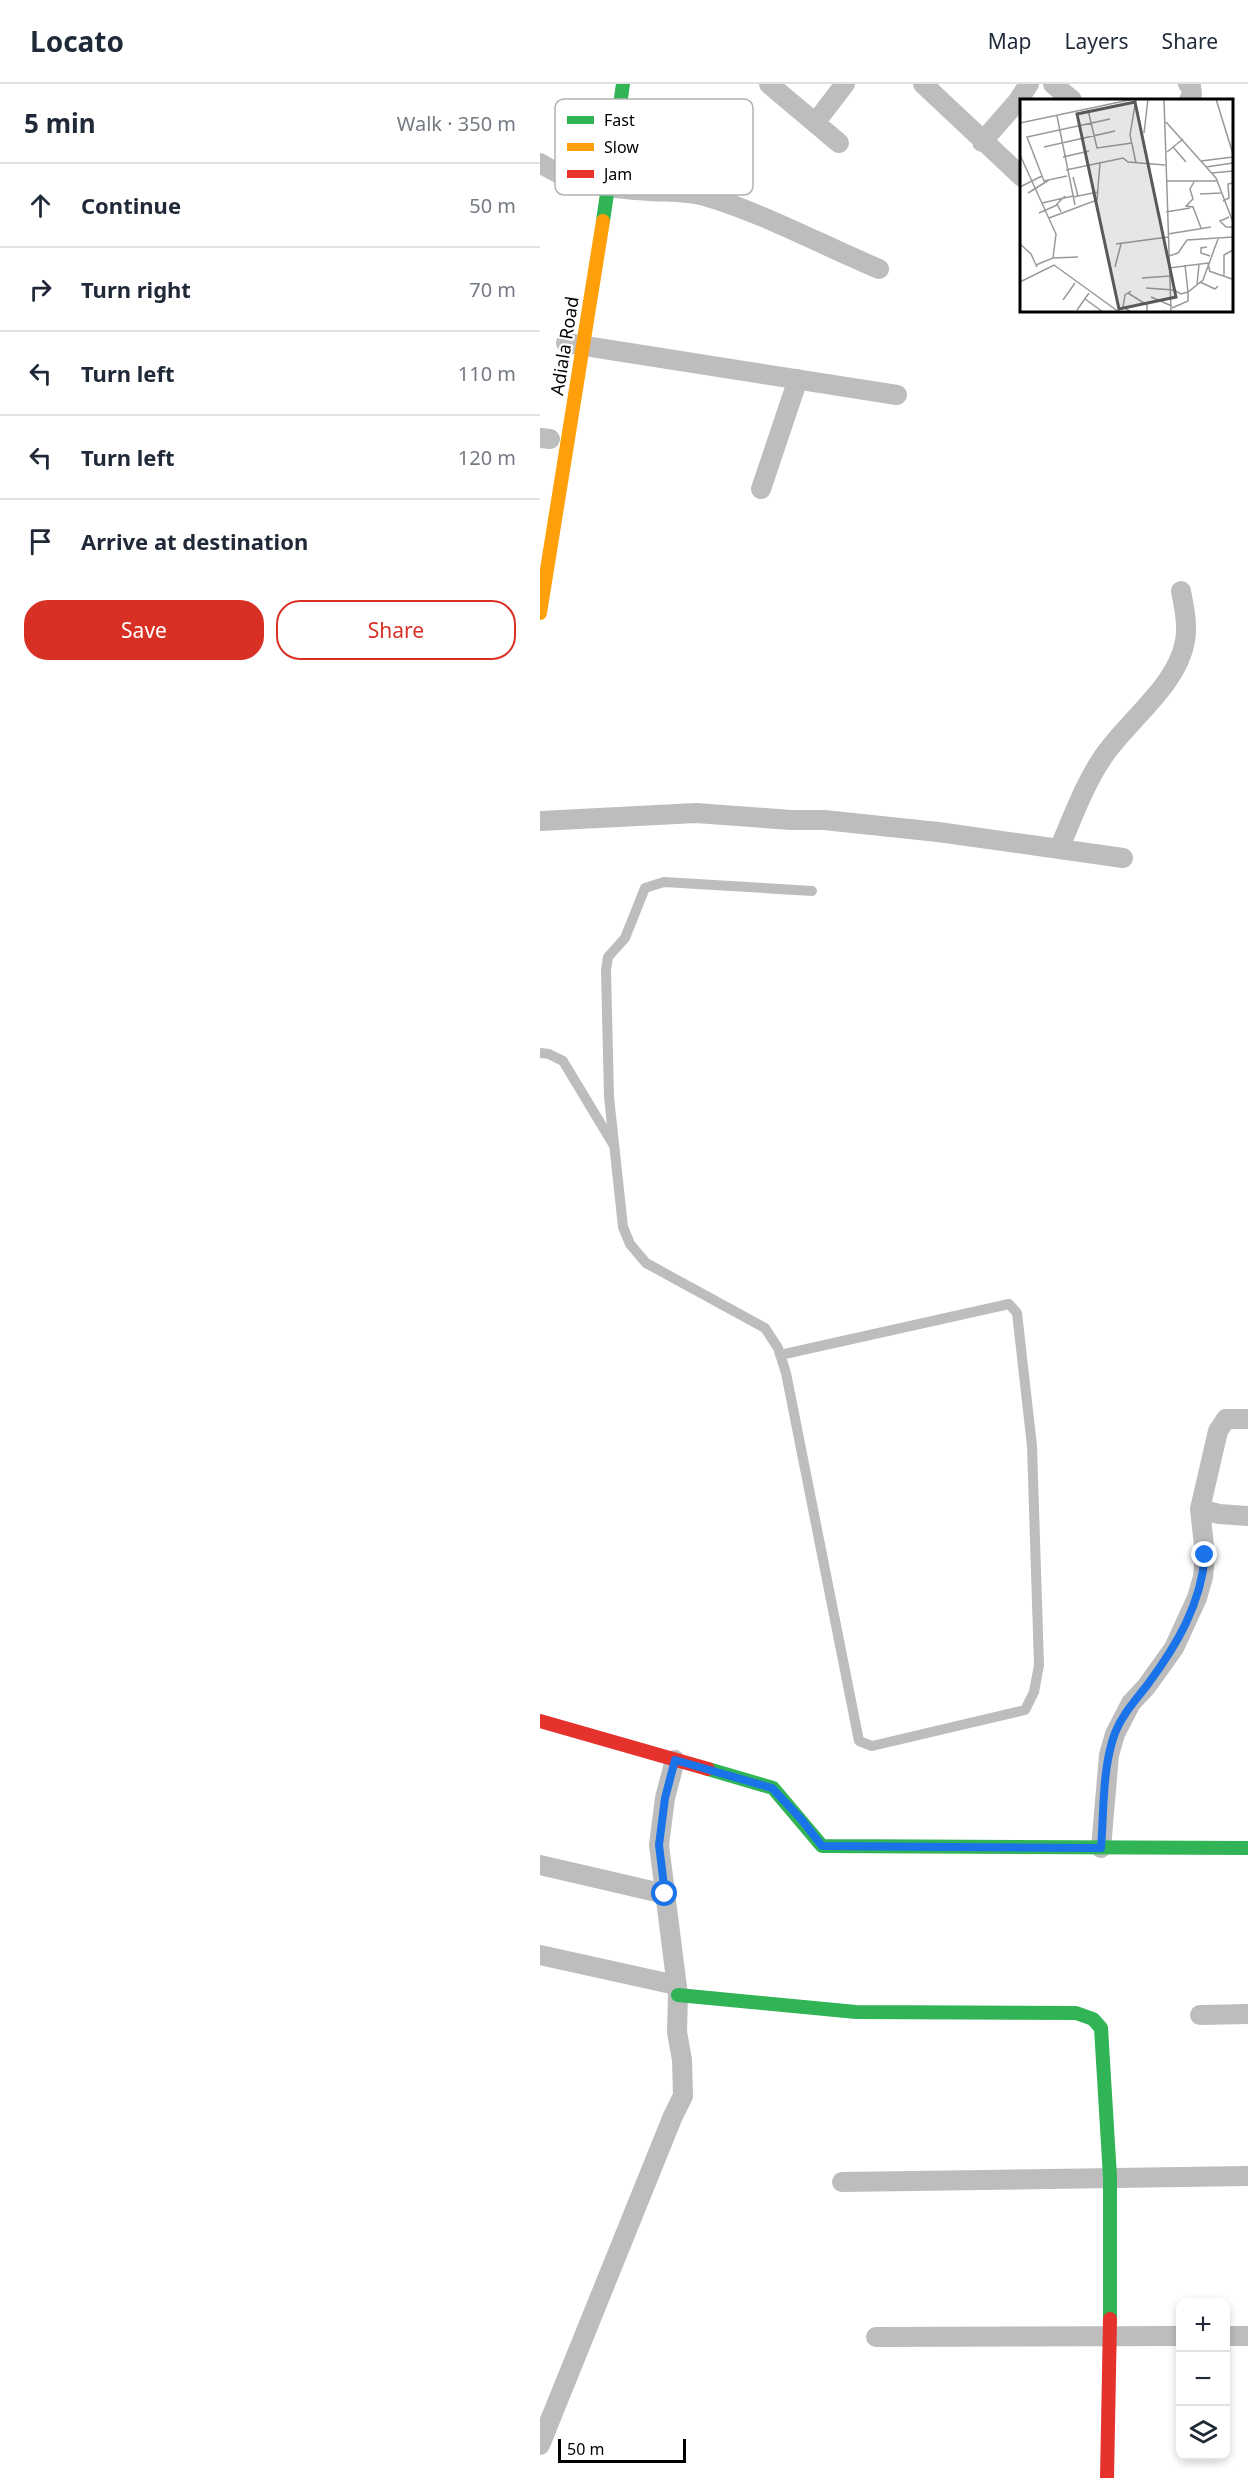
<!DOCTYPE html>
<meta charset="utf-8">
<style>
:root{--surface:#fff;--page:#f2f2f3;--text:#1f2937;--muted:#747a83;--line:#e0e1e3;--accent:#d93025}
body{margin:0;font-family:"Noto Sans",sans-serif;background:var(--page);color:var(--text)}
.controls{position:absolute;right:18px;bottom:18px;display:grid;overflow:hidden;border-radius:12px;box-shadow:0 3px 9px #0003}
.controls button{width:54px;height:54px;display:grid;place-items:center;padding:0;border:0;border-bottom:2px solid var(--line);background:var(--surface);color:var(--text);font:30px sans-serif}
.scale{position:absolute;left:18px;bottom:15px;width:128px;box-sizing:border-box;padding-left:6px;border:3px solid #000;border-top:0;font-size:16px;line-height:21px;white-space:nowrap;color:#000;-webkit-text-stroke:4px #fff;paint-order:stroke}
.stop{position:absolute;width:18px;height:18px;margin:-14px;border:4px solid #1a73e8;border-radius:50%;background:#fff}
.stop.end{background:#1a73e8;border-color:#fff;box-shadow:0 2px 6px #0008}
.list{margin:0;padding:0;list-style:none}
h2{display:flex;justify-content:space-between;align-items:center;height:78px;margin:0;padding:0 24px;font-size:26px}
h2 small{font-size:20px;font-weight:400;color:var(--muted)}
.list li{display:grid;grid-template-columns:39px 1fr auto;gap:18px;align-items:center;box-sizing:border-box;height:84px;padding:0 24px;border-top:2px solid var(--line)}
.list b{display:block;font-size:22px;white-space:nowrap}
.list em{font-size:20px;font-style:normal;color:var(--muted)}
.actions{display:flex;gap:12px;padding:18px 24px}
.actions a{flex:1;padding:14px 0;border:2px solid var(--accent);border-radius:24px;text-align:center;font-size:21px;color:var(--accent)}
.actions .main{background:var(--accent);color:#fff}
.icon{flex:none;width:33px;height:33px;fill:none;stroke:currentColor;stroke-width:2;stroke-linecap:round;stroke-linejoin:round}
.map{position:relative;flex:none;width:708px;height:2394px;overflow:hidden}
header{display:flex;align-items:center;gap:36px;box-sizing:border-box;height:84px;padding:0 30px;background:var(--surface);border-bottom:2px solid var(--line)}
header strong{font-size:28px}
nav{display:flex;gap:33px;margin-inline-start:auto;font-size:21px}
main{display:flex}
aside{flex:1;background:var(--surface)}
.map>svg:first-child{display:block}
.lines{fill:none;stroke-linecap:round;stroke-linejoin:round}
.lane{stroke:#bdbdbd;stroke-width:10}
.street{stroke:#bdbdbd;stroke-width:20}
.fast{stroke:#30b455;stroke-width:14}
.slow{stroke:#ff9f0a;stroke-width:14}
.jam{stroke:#e5322d;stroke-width:14}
.route{stroke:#1a73e8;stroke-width:8}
.labels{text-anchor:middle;stroke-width:4.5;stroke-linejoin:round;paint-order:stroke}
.street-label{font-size:18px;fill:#000;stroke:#fff}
.inset-road{fill:none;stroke:#999;stroke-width:1.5}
.view{fill:#595959;fill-opacity:0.15;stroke:#595959;stroke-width:3}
.inset-edge{fill:none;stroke:#000;stroke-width:3}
.key{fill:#fff;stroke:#b2b2b2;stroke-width:1.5}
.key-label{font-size:16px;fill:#000}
</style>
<header>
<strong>Locato</strong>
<nav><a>Map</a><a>Layers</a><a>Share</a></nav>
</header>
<main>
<aside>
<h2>5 min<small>Walk · 350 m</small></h2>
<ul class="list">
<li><svg class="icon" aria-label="ahead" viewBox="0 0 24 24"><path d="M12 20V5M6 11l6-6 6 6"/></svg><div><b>Continue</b></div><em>50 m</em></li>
<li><svg class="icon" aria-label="right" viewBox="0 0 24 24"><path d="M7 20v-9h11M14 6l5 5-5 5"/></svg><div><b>Turn right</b></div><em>70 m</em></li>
<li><svg class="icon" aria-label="left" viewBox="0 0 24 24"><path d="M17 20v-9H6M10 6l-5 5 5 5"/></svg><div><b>Turn left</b></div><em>110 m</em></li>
<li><svg class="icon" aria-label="left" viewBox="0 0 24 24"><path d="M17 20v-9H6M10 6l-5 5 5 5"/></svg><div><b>Turn left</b></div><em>120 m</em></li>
<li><svg class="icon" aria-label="arrive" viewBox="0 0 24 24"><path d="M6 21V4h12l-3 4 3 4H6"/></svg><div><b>Arrive at destination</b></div></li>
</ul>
<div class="actions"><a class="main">Save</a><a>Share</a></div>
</aside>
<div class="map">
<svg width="708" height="2394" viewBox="0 0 708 2394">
<rect width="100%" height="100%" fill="#fff"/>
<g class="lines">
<path class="lane" d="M0,969L9,970L23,977L73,1060
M240,1271L469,1220L477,1229L492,1362L499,1581L494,1608L485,1626L332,1662L319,1657L246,1289L238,1264L225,1244L106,1179L90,1160L83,1143L69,1013L66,886L68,873L85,854L105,804L124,798L272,807"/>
<path class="street" d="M229,0L299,59
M383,0L482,93
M513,0L532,16
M648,0L651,2L652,10L649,16
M275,39L305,0
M442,58L477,18L489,0
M0,79C33,101 71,105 110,107C128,108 147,107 165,112C223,129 282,161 339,185
M26,259L357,311
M0,354L10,355
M221,405L258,295
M0,737L156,729L251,736H284L398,748L583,774
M519,765C532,735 545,699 563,673C587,637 638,601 645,557C648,541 644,523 641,507
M660,1425L679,1430L708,1432
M561,1764L569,1671L575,1650L591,1619L606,1603L634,1564L657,1514L663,1493L665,1471L660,1425L678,1347L686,1335H708
M0,1781L125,1810
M0,1871L136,1901
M660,1931L708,1930
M302,2098L708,2092
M686,2252H708
M336,2253L640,2252
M0,2361L133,2032L143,2012L142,1976L137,1948L138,1911L119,1761L125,1714L135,1676"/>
<path class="fast" d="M63,137L83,0
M168,1685L233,1704L282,1762L708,1764
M138,1911L316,1928L536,1929L553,1935L561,1944L570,2093V2235"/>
<path class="slow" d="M0,529L63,137"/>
<path class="jam" d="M0,1637L168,1685
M567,2394L570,2235"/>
</g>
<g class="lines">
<path class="route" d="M125,1810L119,1761L125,1714L135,1676L232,1704L261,1735L282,1762L561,1764C564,1727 562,1684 575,1649C583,1629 596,1616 608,1600C637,1561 661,1520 665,1471"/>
</g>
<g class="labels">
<g class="street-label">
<text transform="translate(25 262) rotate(-81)" y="6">Adiala Road</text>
</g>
</g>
<g transform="translate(480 15)">
<rect width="213" height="213" fill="#fff"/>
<path class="inset-road" d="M144,0L151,213M196,0L213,55M68,11L77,49L112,44M37,17L55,106M146,23L196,79L213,123M0,24L114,0M124,34L128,0M24,48L95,32M153,48L166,63M147,53L163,40M0,56L36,135L33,159L16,166M43,58L69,52M181,62L213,58M116,64L110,36L116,0M186,68L213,64M46,71L103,59L108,63L145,66M192,74L213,72M47,77L24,82L7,38L90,20M53,78L58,97M146,82H198M174,83L170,90L173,100L166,107L173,108L181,129M0,88L22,77M8,94L29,81M180,95L201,94M53,98L78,93M203,102L209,99L208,85L213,84M22,104L53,97M41,113L37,105L45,97M146,113L170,109M19,114L37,106M209,118L200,122L206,128H213M29,119L77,101L80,64M148,135L191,128M0,145L11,155L17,168M96,145L148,138M187,148L181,149V154L190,157M149,157L158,154L167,141L213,138M33,159L58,158M165,166L168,193M95,168L101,145M149,169L188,164L190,173M189,172L212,180M204,178V156L213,151M122,179L150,177M0,183L34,166L99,213M180,183L195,190L198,187M177,186L179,165M126,189L154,191L161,195L168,193L183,181L198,140M108,194L127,206V213M131,198L152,207M65,200L83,213M43,201L55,184M152,209L168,202V193M57,211L69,194M111,213L103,208L105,196L111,192"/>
<path class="view" d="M115,3L156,198L99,210L57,15Z"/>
<rect width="213" height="213" class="inset-edge"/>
</g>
<rect x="15" y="15" width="198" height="96" rx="9" class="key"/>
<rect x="27" y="32" width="27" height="8" fill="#30b455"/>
<rect x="27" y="59" width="27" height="8" fill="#ff9f0a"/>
<rect x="27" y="86" width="27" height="8" fill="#e5322d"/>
<g class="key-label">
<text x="64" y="42">Fast</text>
<text x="64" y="69">Slow</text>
<text x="64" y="96">Jam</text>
</g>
</svg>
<div class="controls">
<button>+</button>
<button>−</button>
<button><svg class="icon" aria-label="layers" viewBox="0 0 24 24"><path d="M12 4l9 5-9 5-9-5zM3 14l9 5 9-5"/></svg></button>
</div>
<div class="scale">50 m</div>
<div class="stop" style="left:125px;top:1810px"></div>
<div class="stop end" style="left:665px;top:1471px"></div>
</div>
</main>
